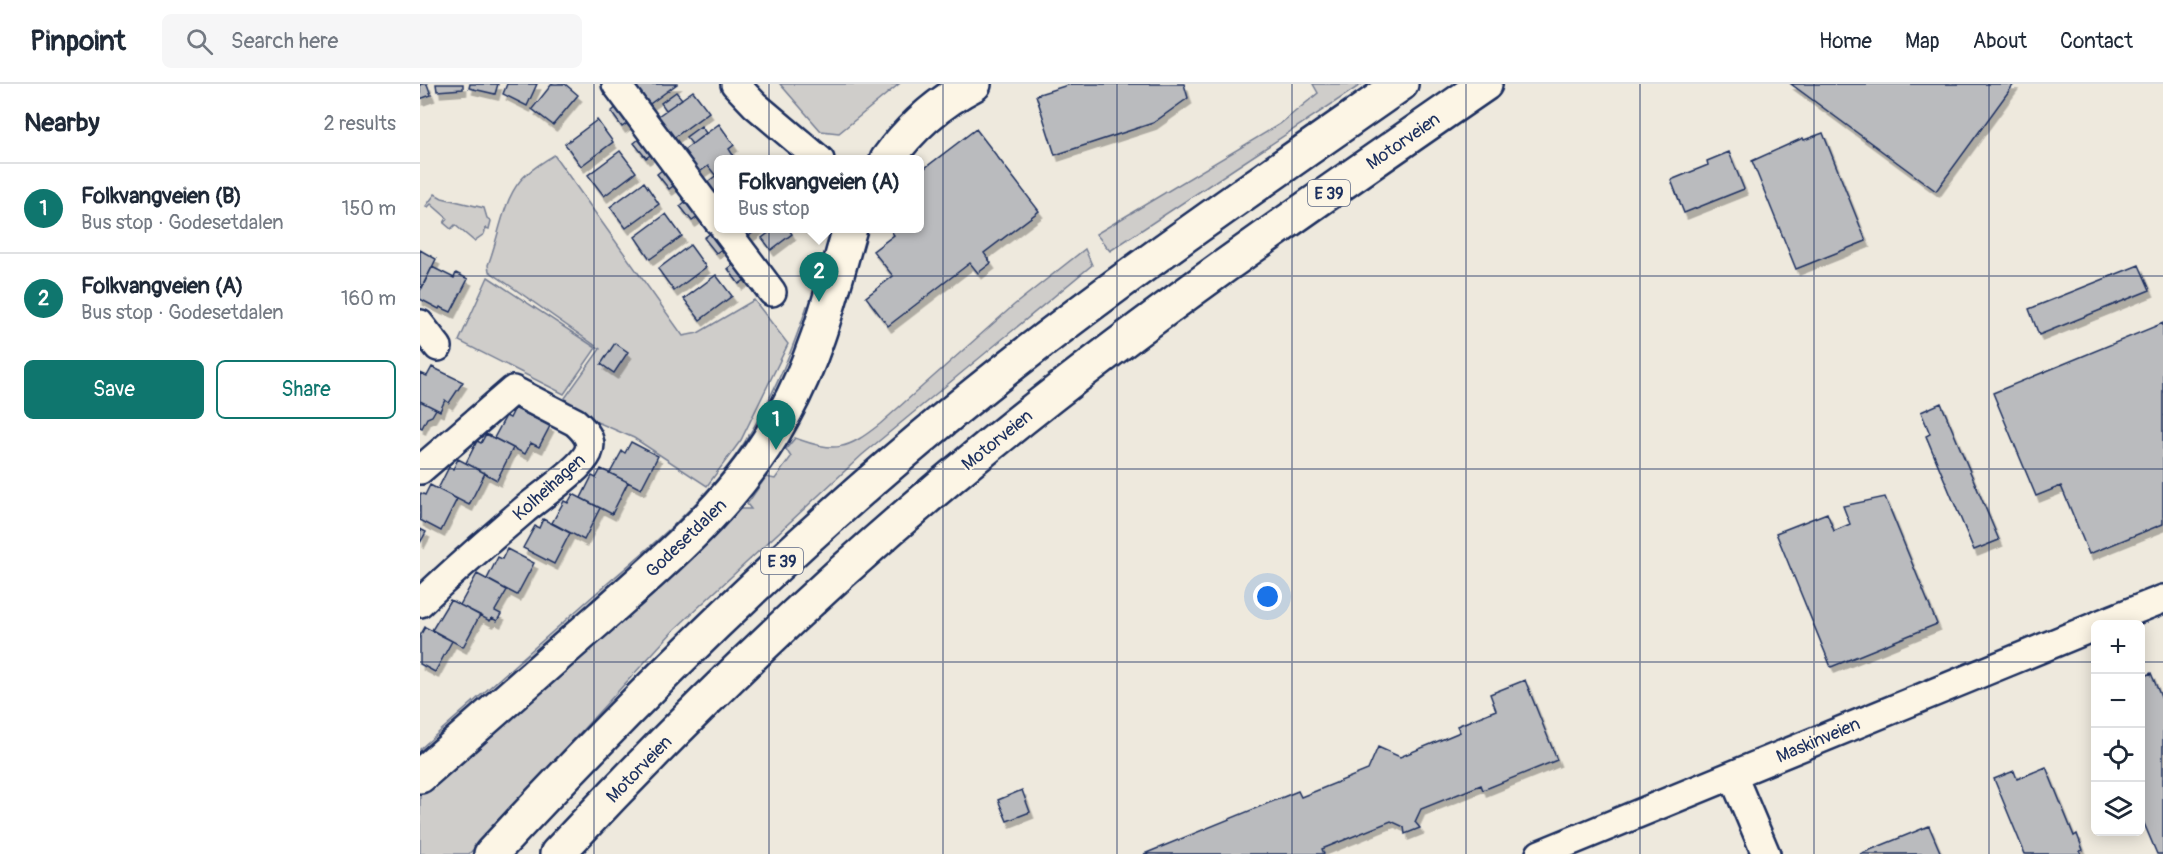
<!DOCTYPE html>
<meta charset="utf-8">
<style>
:root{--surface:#fff;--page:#f6f6f7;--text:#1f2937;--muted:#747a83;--line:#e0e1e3;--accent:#0f766e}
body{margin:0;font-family:Pangolin,sans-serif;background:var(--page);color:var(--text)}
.controls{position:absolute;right:18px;bottom:18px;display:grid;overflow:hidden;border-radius:9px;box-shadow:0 3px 15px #0003}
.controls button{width:54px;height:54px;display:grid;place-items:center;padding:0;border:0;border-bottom:2px solid var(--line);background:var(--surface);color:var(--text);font:30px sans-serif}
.you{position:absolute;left:848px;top:513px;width:21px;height:21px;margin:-15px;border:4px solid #fff;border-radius:50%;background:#1a73e8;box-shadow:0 0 0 9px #1a73e833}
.badge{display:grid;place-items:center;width:39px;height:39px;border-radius:50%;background:var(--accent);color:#fff;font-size:20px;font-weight:700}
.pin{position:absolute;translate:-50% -50px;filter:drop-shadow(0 2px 3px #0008)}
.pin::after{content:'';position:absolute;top:32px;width:21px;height:18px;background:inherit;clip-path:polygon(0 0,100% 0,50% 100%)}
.popup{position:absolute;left:294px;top:71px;width:210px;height:78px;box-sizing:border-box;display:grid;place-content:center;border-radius:9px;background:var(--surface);filter:drop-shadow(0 2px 4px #0005);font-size:20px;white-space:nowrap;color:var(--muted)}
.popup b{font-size:22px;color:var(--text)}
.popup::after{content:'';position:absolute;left:50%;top:100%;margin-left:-12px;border:12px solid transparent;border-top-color:var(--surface)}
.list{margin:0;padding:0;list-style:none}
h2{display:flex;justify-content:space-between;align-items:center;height:78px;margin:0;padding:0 24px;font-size:26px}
h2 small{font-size:20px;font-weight:400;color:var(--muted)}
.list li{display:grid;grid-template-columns:39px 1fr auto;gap:18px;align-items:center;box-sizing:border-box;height:90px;padding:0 24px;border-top:2px solid var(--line)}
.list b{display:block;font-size:22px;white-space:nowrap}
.list p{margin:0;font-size:20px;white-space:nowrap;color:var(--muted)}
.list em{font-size:20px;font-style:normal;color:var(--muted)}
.actions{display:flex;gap:12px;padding:18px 24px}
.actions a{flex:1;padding:14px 0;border:2px solid var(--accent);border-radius:9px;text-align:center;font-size:21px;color:var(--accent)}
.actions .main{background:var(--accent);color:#fff}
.icon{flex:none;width:33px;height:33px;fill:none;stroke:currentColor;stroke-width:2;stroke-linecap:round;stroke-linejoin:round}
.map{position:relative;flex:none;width:1743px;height:770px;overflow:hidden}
header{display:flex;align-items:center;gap:36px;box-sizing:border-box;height:84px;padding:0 30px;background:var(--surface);border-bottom:2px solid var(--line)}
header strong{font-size:28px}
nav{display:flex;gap:33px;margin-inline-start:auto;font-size:21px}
.search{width:420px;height:54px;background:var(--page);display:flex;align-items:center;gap:15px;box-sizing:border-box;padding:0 21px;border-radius:9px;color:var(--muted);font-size:22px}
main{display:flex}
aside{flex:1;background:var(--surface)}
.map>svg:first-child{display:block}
.green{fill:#cfcdca;stroke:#757e94;stroke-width:1.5}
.building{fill:#babbbe;stroke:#1b2f5e;stroke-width:1.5;filter:url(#shadow)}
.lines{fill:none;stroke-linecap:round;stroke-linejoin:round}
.street-casing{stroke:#1b2f5e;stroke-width:32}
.secondary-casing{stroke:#1b2f5e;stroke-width:38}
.highway-casing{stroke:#1b2f5e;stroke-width:38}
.street{stroke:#fcf5e5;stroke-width:27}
.secondary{stroke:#fcf5e5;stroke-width:33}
.highway{stroke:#fcf5e5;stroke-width:33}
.grid{fill:none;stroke:#1b2f5e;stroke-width:1.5;stroke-opacity:0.55}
.labels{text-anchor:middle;stroke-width:4.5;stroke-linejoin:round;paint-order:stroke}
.shield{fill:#fcf5e5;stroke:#5e6a86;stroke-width:1.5}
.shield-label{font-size:16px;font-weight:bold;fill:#1b2f5e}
.street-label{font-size:18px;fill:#1b2f5e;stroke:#fcf5e5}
</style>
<header>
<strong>Pinpoint</strong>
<div class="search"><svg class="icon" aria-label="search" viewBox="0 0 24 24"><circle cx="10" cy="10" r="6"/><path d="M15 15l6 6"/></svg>Search here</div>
<nav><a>Home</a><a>Map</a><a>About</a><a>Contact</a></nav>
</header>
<main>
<aside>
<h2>Nearby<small>2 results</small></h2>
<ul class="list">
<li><span class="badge">1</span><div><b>Folkvangveien (B)</b><p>Bus stop · Godesetdalen</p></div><em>150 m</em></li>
<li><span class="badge">2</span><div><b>Folkvangveien (A)</b><p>Bus stop · Godesetdalen</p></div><em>160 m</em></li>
</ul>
<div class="actions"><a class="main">Save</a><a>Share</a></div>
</aside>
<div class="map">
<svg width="1743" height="770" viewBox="0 0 1743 770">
<defs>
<filter id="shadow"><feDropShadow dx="3.5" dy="6" stdDeviation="0" flood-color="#0004"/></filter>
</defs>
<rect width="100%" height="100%" fill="#eee9dd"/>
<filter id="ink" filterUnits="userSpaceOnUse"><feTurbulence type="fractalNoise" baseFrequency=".0167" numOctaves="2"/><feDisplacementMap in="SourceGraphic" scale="12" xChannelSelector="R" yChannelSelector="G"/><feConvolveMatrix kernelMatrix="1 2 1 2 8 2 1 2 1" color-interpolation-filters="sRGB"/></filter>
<g filter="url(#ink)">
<path class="green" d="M360,0H479L419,49L401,47Z
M893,0H942L690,167L676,150L860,40L898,9Z
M134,71L263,252L278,249L334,216L368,260L321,356L287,402L214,354L156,329L145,314L180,265L69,187L68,181C78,156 83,117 100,97C109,86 122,79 134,71Z
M15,110L22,114L64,124L67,134L71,137L69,145L66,144L64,150L54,157L35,141L31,145L24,139L27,134L11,120L8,123L6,122Z
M665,165L672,181L442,371L255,545L49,770H0V705L307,425H331L327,420L346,393L355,395L371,373L366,365L375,354C416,369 427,366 460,340L594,221Z
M68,193L176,264L144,310L39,257Z
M387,222L396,225L381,270L311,394L0,677V665C58,614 116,563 174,511C224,468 275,427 314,374C347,327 369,277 387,222Z"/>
<path class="building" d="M0,0H7L11,11L0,15Z
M16,0H43V5L17,7Z
M50,0H78L75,10L49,4Z
M87,0H117L107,22L83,10Z
M132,0H145L158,11L133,41L112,25Z
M212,0H257L227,22Z
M651,0H764L768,14L733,39L635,71L616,11Z
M1371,0H1594L1516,107Z
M273,7L289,28L252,55L231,37Z
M256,8L262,15L246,26L241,19Z
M200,20L212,36L202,43L191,28Z
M177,36L193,58L161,82L145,60Z
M299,40L314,61L309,65L316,76H298V90L296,92L288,82L278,89L257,71Z
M281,42L286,49L272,60L266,53Z
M556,45L619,127L564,169L571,179L558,189L550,179L468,242L446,213L473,192L453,167L474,151L469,144H500L501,87Z
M1403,49L1446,157L1376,185L1332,77L1383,54L1384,56Z
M224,51L236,67L226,74L214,59Z
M200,67L216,88L184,112L168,91Z
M1309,68L1324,105L1264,129L1251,96L1288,81L1287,77Z
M247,82L259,98L249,105L237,90Z
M298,90V117L281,103Z
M224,98L239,120L206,144L190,123Z
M270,114L282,130L272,137L260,122Z
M246,130L262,152L230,175L215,153Z
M313,144H339L326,154Z
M349,144H368L372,150L351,166L342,154L351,147Z
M295,146L306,162L296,169L284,154Z
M270,161L286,183L254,207L238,185Z
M0,166L16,175L2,204L0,203Z
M318,177L329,193L319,200L308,185Z
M1719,181L1730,206L1619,251L1609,225Z
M12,183L34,194L36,189L48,195L31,228L20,223L19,225L0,215V207Z
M296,191L312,212L280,236L264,215Z
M1743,239V440L1669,470L1641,402L1616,412L1573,309Z
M195,259L208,268L194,289L181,280Z
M12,283L43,298L29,319L25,316L20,327L0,317V289L7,292Z
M0,317L16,325L12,332L7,334L2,344L0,343Z
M1521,319L1579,456L1554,466L1506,352L1510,350L1501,328Z
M95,324L130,342L119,363L111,359L105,370L74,354L86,332L90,334Z
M66,350L93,364L77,396L46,379L57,357L61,359Z
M211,358L238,372L221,405L190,389L202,367L205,369Z
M38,375L65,389L49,421L18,405L29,383L33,385Z
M181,385L208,398L192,430L161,414L172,392L176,394Z
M10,401L37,415L21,447L0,436V411L1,409L5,411Z
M153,410L180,424L164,456L132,439L144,417L148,419Z
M1465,413L1517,540L1411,583L1356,449L1407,429L1414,447L1430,440L1423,422Z
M123,435L150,449L134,480L103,464L115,442L119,444Z
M0,445L6,448L0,459Z
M87,465L114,479L97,511L67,495L78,473L82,475Z
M57,490L87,506L75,527L81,530L77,537L72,534L70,537L40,521Z
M30,516L60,531L43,563L12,546Z
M5,543L32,557L15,588L0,580V552Z
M1731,589L1743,618V770H1737L1720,730V594Z
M1105,596L1137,676L1063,706L1061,701L1001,725L995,738L1000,744L985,750L984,743L971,737L902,765L904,770H724L878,707L881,713L948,686L958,663L980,673L1040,648L1037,642L1076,626L1070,610Z
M1626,683L1654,752L1657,750L1663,766L1660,767L1661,770H1605L1574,695L1594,687L1597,695Z
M602,706L610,728L587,737L578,716Z
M1509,742L1521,770H1440Z"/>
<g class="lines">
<g class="street-casing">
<path id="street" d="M196,0L298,137
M315,0L335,21L400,76
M304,144L352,208
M0,240L18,263
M0,386L93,306L155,338C164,346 174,356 168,369C160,386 119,413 103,427C68,457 33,487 0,519
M1680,540L1743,515
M1313,692L1346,770
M1120,770L1676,542"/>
</g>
<g class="secondary-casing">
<path id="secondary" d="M467,76C490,44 519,18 554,0
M0,692C60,639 121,586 181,533C250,472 319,414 363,332C397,271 411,211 430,144"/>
</g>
<g class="highway-casing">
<path id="highway" d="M71,770C218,611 372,459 540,322C681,207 832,104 981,0
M137,770C272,625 416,486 570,361C728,232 897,116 1065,0"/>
</g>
<use href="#street" class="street"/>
<use href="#secondary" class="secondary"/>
<use href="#highway" class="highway"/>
</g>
</g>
<path class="grid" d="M174,0V770M349,0V770M523,0V770M697,0V770M872,0V770M1046,0V770M1220,0V770M1394,0V770M1569,0V770M0,192H1743M0,385H1743M0,578H1676M1720,578H1743"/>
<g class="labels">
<g class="shield">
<rect x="888" y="96" width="42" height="26" rx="4.5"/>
<rect x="341" y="464" width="42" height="26" rx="4.5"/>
</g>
<g class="shield-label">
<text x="909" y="115">E 39</text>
<text x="362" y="483">E 39</text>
</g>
<g class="street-label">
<text transform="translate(983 57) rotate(-35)" y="6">Motorveien</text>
<text transform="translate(577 356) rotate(-39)" y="6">Motorveien</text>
<text transform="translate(129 403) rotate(-42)" y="6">Kolheihagen</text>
<text transform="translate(266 454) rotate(-44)" y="6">Godesetdalen</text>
<text transform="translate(1398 656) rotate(-23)" y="6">Maskinveien</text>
<text transform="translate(219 685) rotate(-46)" y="6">Motorveien</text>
</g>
</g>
</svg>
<div class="controls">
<button>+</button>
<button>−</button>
<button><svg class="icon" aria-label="locate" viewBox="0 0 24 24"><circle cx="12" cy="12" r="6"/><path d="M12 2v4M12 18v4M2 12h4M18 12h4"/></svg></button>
<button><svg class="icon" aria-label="layers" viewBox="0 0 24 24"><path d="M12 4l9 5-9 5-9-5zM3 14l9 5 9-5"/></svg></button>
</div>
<div class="you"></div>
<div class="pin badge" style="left:356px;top:366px">1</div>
<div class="pin badge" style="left:399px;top:218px">2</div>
<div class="popup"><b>Folkvangveien (A)</b>Bus stop</div>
</div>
</main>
